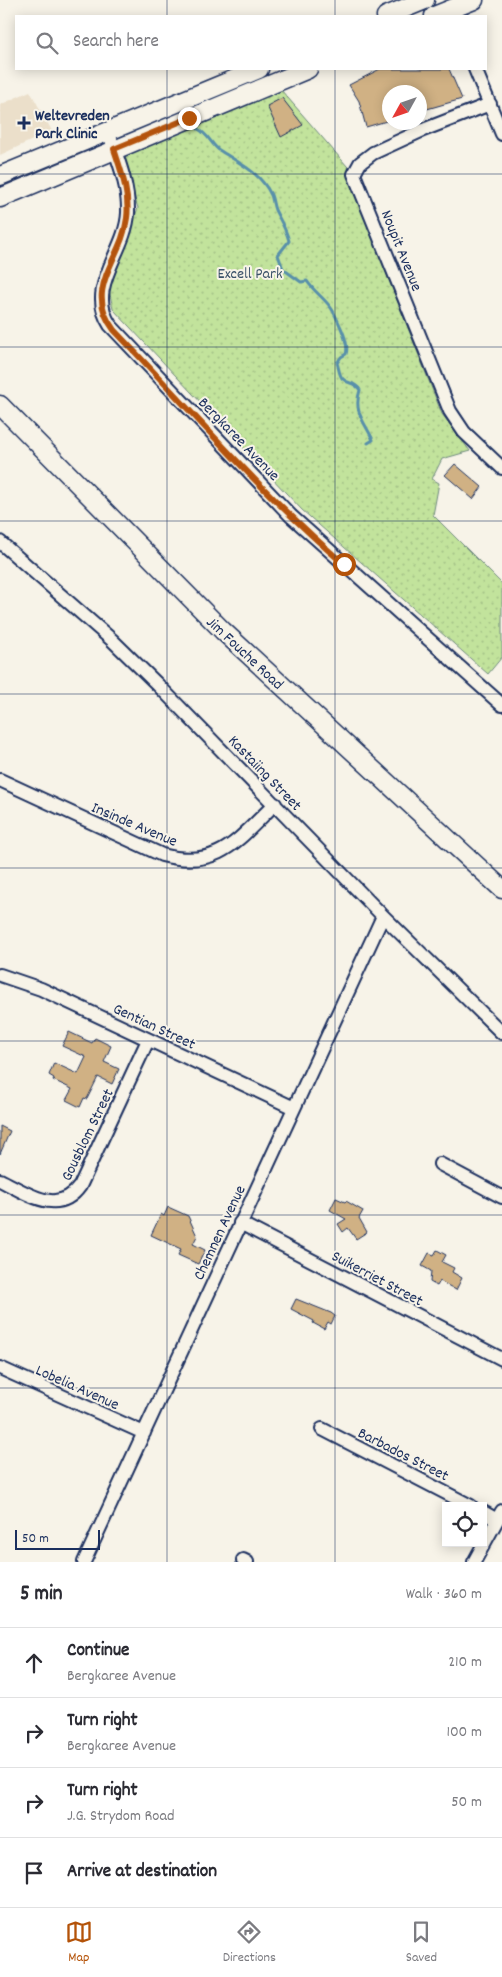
<!DOCTYPE html>
<meta charset="utf-8">
<style>
:root{--surface:#fff;--page:#f7f7f7;--text:#2b2b33;--muted:#7c7c81;--line:#e1e1e2;--accent:#b45309}
body{margin:0;font-family:Dekko,sans-serif;background:var(--page);color:var(--text)}
.controls{position:absolute;right:15px;bottom:15px;display:grid;overflow:hidden;border-radius:0px;box-shadow:0 2px 12px #0003}
.controls button{width:45px;height:45px;display:grid;place-items:center;padding:0;border:0;border-bottom:1px solid var(--line);background:var(--surface);color:var(--text);font:25px sans-serif}
.compass{position:absolute;left:382px;top:85px;width:45px;height:45px;border-radius:50%;background:var(--surface);box-shadow:0 2px 12px #0003;rotate:230deg}
.scale{position:absolute;left:15px;bottom:12px;width:85px;box-sizing:border-box;padding-left:5px;border:2px solid #1b2f5e;border-top:0;font-size:14px;line-height:18px;white-space:nowrap;color:#1b2f5e;-webkit-text-stroke:4px #f7f3e8;paint-order:stroke}
.stop{position:absolute;width:15px;height:15px;margin:-11px;border:4px solid #b45309;border-radius:50%;background:#fff}
.stop.end{background:#b45309;border-color:#fff;box-shadow:0 1px 5px #0008}
.list{margin:0;padding:0;list-style:none}
h2{display:flex;justify-content:space-between;align-items:center;height:65px;margin:0;padding:0 20px;font-size:21px}
h2 small{font-size:16px;font-weight:400;color:var(--muted)}
.list li{display:grid;grid-template-columns:32px 1fr auto;gap:15px;align-items:center;box-sizing:border-box;height:70px;padding:0 20px;border-top:1px solid var(--line)}
.list b{display:block;font-size:19px;white-space:nowrap}
.list p{margin:0;font-size:16px;white-space:nowrap;color:var(--muted)}
.list em{font-size:16px;font-style:normal;color:var(--muted)}
.icon{flex:none;width:28px;height:28px;fill:none;stroke:currentColor;stroke-width:2;stroke-linecap:round;stroke-linejoin:round}
.map{position:relative;flex:none;width:502px;height:1562px;overflow:hidden}
.search{position:absolute;background:var(--surface);box-shadow:0 2px 12px #0003;left:15px;right:15px;top:15px;height:55px;display:flex;align-items:center;gap:12px;box-sizing:border-box;padding:0 18px;border-radius:0px;color:var(--muted);font-size:19px}
.sheet{height:345px;background:var(--surface)}
nav{display:flex;justify-content:space-around;align-items:center;box-sizing:border-box;height:70px;border-top:1px solid var(--line);background:var(--surface);font-size:14px;color:var(--muted)}
nav a{display:grid;justify-items:center;gap:2px}
nav .on{color:var(--accent)}
.map>svg:first-child{display:block}
.built{fill:#ebdfca}
.park{fill:url(#park-dots);stroke:#6e897d}
.lines{fill:none;stroke-linecap:round;stroke-linejoin:round}
.stream{stroke:#5890aa;stroke-width:3}
.building{fill:#d0b184;stroke:#1b2f5e}
.street-casing{stroke:#1b2f5e;stroke-width:16}
.secondary-casing{stroke:#1b2f5e;stroke-width:21}
.street{stroke:#f7f3e8;stroke-width:12}
.secondary{stroke:#f7f3e8;stroke-width:18}
.route{stroke:#b45309;stroke-width:6}
.grid{fill:none;stroke:#1b2f5e;stroke-width:1;stroke-opacity:0.55}
.poi-dot{fill:#1b2f5e;stroke:#f7f3e8;stroke-width:2}
.labels{text-anchor:middle;stroke-width:4;stroke-linejoin:round;paint-order:stroke}
.poi-label{font-size:16px;font-weight:bold;fill:#1b2f5e;stroke:#f7f3e8;text-anchor:start}
.street-label{font-size:16px;fill:#1b2f5e;stroke:#f7f3e8}
.park-label{font-size:16px;fill:#3c536a;stroke:#f7f3e8}
</style>
<div class="map">
<svg width="502" height="1562" viewBox="0 0 502 1562">
<defs>
<pattern id="park-dots" width="8" height="8" patternUnits="userSpaceOnUse" patternTransform="scale(1.25)"><rect width="8" height="8" fill="#c2e39c"/><path d="M2 2h.1M6 6h.1" fill="none" stroke="#a6c389" stroke-width="1.8" stroke-linecap="round"/></pattern>
</defs>
<rect width="100%" height="100%" fill="#f7f3e8"/>
<filter id="ink" filterUnits="userSpaceOnUse"><feTurbulence type="fractalNoise" baseFrequency=".02" numOctaves="2"/><feDisplacementMap in="SourceGraphic" scale="10" xChannelSelector="R" yChannelSelector="G"/><feConvolveMatrix kernelMatrix="1 2 1 2 8 2 1 2 1" color-interpolation-filters="sRGB"/></filter>
<g filter="url(#ink)">
<path class="built" d="M30,91L52,131L0,155V105Z"/>
<path class="park" d="M281,90L354,174L361,209L442,414L470,451L442,459L432,479L439,483L433,515L502,584V657L488,674L302,510L113,309L109,289L138,208L121,155Z"/>
<g class="lines">
<path class="stream" d="M198,129C208,134 211,144 219,150C239,163 260,172 271,195C273,200 273,205 275,210C281,222 286,229 289,241L278,255L283,269L301,282L307,281C314,292 327,300 333,311C338,321 350,343 346,354L341,357L337,363C339,368 339,376 343,379C349,385 354,381 360,390C353,412 364,421 373,440L368,443"/>
</g>
<path class="building" d="M380,69H449L462,99L420,111V92H390V120L366,127L359,101L349,85Z
M282,98L303,125L281,137L267,106Z
M455,464L482,487L473,499L445,475Z
M69,1032L92,1043L95,1038L111,1046L104,1062L119,1069L112,1084L98,1077L87,1099L84,1098L80,1107L66,1100L72,1089L53,1080L54,1078L49,1075L54,1063L78,1074L86,1057L62,1046Z
M0,1126L10,1131L0,1154Z
M336,1198L345,1202L346,1201L363,1211L359,1218L367,1232L356,1239L348,1228L343,1232L338,1224L346,1219L330,1210Z
M168,1207L188,1216L197,1236L193,1244L205,1250L198,1264L178,1255L181,1249L151,1235L161,1214L164,1216Z
M437,1250L446,1255L442,1262L454,1268L452,1272L462,1278L456,1290L440,1281L437,1286L430,1282L431,1271L422,1266L429,1253L434,1255Z
M296,1299L331,1313L335,1316L331,1324L328,1322L324,1329L313,1323L314,1321L291,1309Z"/>
<g class="lines">
<g class="street-casing">
<path id="street" d="M475,69L502,134
M490,104L423,130L373,153L360,163L354,174L450,411L464,432L502,468
M108,131C117,157 129,185 128,213C126,252 85,287 110,325L291,516L502,705
M0,542L112,640L158,685L383,916L502,1033
M0,780L162,855C219,870 237,840 275,804
M0,975L41,989L294,1108
M440,1164L502,1197
M0,1180C27,1193 58,1217 80,1186L148,1040
M240,1223L502,1359
M0,1368L144,1433
M322,1429L471,1506
M483,1512L497,1520
M243,1560L247,1562
M84,1562L383,916
M474,1562L502,1511"/>
</g>
<g class="secondary-casing">
<path id="secondary" d="M386,16L425,0
M434,16L474,0
M0,176L259,69
M0,198L308,69
M0,405L223,631L502,889"/>
</g>
<use href="#street" class="street"/>
<use href="#secondary" class="secondary"/>
</g>
</g>
<g class="lines" filter="url(#ink)">
<path class="route" d="M189,118L114,149C121,171 130,194 127,218C122,260 82,288 114,330C190,409 261,493 344,564"/>
</g>
<path class="grid" d="M167,0V16M335,0V16M167,69V1562M335,69V1562M0,174H502M0,347H502M0,521H502M0,694H502M0,868H502M0,1041H502M0,1215H502M0,1388H502"/>
<path class="poi-dot" d="M21.5 115.5h5v5h5v5h-5v5h-5v-5h-5v-5h5z"/>
<g class="labels">
<g class="poi-label">
<text x="35" y="120">Weltevreden<tspan x="35" dy="18">Park Clinic</tspan></text>
</g>
<g class="street-label">
<text transform="translate(403 250) rotate(68)" y="6">Noupit Avenue</text>
<text transform="translate(240 438) rotate(46)" y="6">Bergkaree Avenue</text>
<text transform="translate(246 652) rotate(43)" y="6">Jim Fouche Road</text>
<text transform="translate(266 772) rotate(46)" y="6">Kastaiing Street</text>
<text transform="translate(135 823) rotate(23)" y="6">Insinde Avenue</text>
<text transform="translate(155 1025) rotate(25)" y="6">Gentian Street</text>
<text transform="translate(86 1134) rotate(-64)" y="6">Gousblom Street</text>
<text transform="translate(218 1232) rotate(-65)" y="6">Chemnen Avenue</text>
<text transform="translate(378 1277) rotate(28)" y="6">Suikerriet Street</text>
<text transform="translate(78 1386) rotate(24)" y="6">Lobelia Avenue</text>
<text transform="translate(404 1453) rotate(27)" y="6">Barbados Street</text>
</g>
<g class="park-label">
<text x="250" y="278">Excell Park</text>
</g>
</g>
</svg>
<div class="controls">
<button><svg class="icon" aria-label="locate" viewBox="0 0 24 24"><circle cx="12" cy="12" r="6"/><path d="M12 2v4M12 18v4M2 12h4M18 12h4"/></svg></button>
</div>
<svg class="compass" viewBox="-18 -18 36 36"><path d="M0-13l5 13h-10z" fill="#e53935"/><path d="M0 13l5-13h-10z" fill="#7c7c81"/></svg>
<div class="scale">50 m</div>
<div class="stop" style="left:344px;top:564px"></div>
<div class="stop end" style="left:189px;top:118px"></div>
<div class="search"><svg class="icon" aria-label="search" viewBox="0 0 24 24"><circle cx="10" cy="10" r="6"/><path d="M15 15l6 6"/></svg>Search here</div>
</div>
<section class="sheet">
<h2>5 min<small>Walk · 360 m</small></h2>
<ul class="list">
<li><svg class="icon" aria-label="ahead" viewBox="0 0 24 24"><path d="M12 20V5M6 11l6-6 6 6"/></svg><div><b>Continue</b><p>Bergkaree Avenue</p></div><em>210 m</em></li>
<li><svg class="icon" aria-label="right" viewBox="0 0 24 24"><path d="M7 20v-9h11M14 6l5 5-5 5"/></svg><div><b>Turn right</b><p>Bergkaree Avenue</p></div><em>100 m</em></li>
<li><svg class="icon" aria-label="right" viewBox="0 0 24 24"><path d="M7 20v-9h11M14 6l5 5-5 5"/></svg><div><b>Turn right</b><p>J.G. Strydom Road</p></div><em>50 m</em></li>
<li><svg class="icon" aria-label="arrive" viewBox="0 0 24 24"><path d="M6 21V4h12l-3 4 3 4H6"/></svg><div><b>Arrive at destination</b></div></li>
</ul>
</section>
<nav>
<a class="on"><svg class="icon" aria-label="map" viewBox="0 0 24 24"><path d="M3 6l6-2 6 2 6-2v14l-6 2-6-2-6 2zM9 4v14M15 6v14"/></svg>Map</a>
<a><svg class="icon" aria-label="directions" viewBox="0 0 24 24"><path d="M12 3l9 9-9 9-9-9zM9 14v-3h6M13 9l2 2-2 2"/></svg>Directions</a>
<a><svg class="icon" aria-label="saved" viewBox="0 0 24 24"><path d="M7 4h10v16l-5-4-5 4z"/></svg>Saved</a>
</nav>
